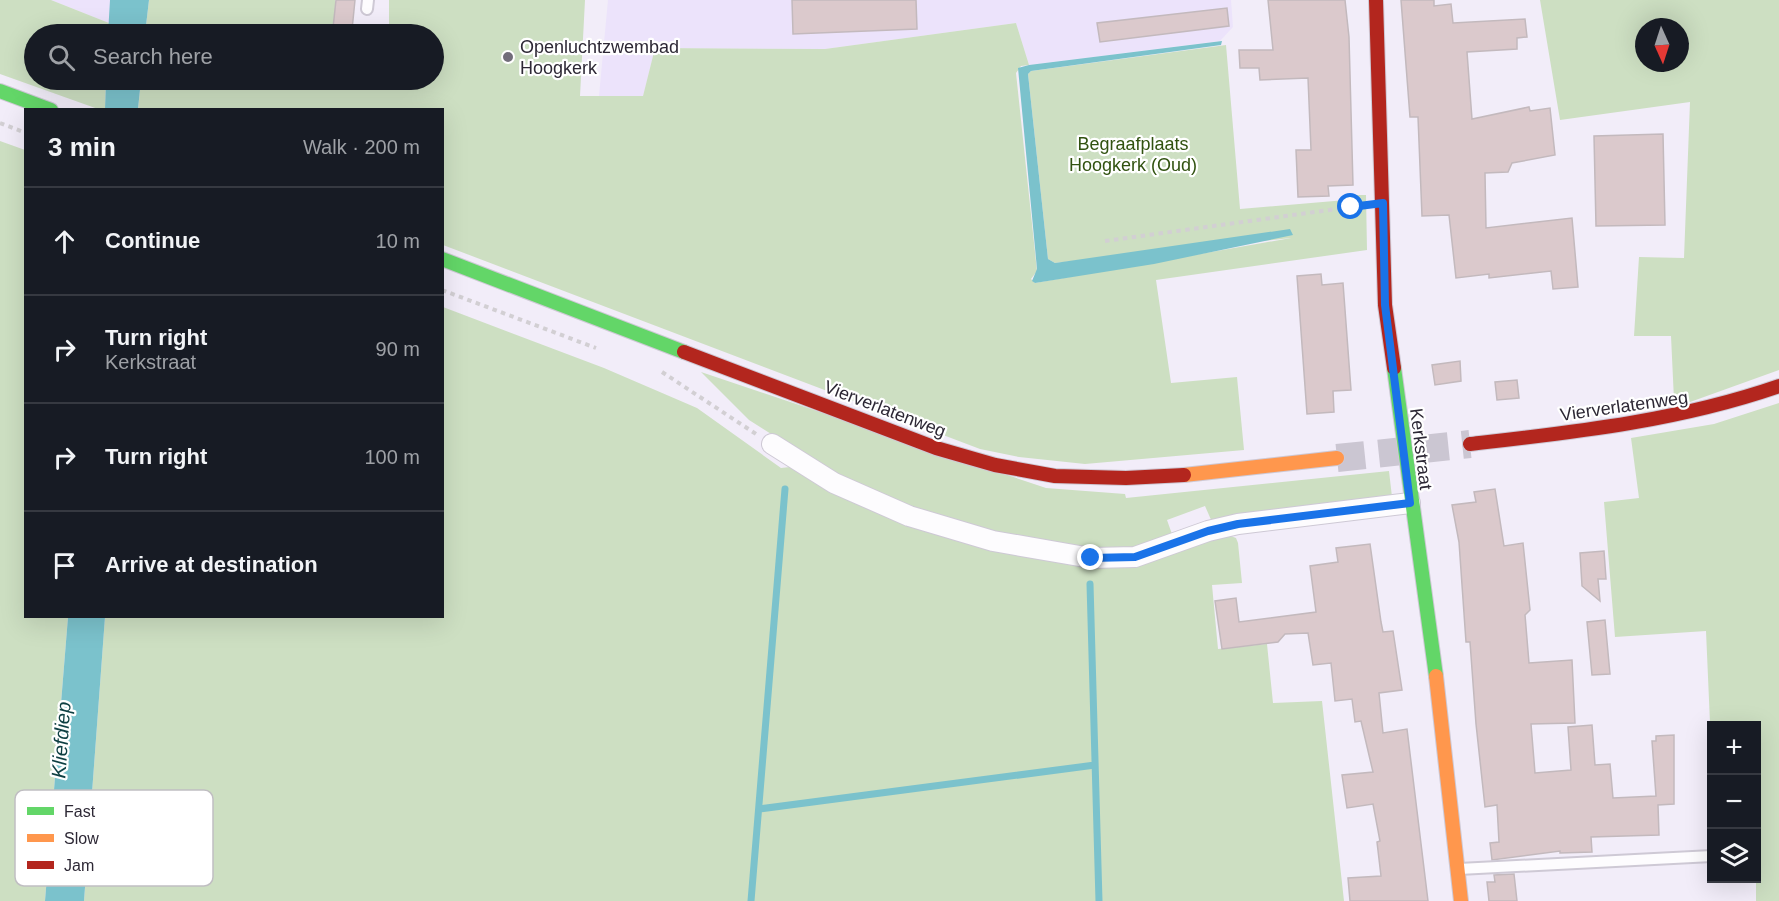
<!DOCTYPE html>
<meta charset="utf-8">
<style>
:root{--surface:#171b24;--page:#20242c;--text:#f1f3f6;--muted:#9ea1a6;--line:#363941}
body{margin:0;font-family:Arial,sans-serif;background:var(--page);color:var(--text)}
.controls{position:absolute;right:18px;bottom:18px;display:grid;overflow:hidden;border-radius:0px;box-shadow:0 6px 24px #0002}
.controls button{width:54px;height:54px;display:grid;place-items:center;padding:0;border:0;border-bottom:2px solid var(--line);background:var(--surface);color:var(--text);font:30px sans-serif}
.compass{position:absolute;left:1635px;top:18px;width:54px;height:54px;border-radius:50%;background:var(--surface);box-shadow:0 6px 24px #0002;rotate:177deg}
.stop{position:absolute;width:18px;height:18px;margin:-14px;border:4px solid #1a73e8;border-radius:50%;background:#fff}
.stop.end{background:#1a73e8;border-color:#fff;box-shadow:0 2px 6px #0008}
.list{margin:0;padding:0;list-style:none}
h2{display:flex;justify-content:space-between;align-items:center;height:78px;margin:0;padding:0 24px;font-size:26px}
h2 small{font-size:20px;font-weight:400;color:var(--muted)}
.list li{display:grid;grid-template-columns:39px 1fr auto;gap:18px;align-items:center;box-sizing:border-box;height:108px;padding:0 24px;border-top:2px solid var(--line)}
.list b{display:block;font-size:22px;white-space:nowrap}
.list p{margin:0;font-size:20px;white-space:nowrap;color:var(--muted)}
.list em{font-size:20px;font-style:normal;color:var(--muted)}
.icon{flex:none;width:33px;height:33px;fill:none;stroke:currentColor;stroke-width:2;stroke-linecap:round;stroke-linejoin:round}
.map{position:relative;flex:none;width:1779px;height:901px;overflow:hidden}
.search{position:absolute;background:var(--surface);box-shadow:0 6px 24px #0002;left:24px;top:24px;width:420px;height:66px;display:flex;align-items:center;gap:15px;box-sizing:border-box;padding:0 21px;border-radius:33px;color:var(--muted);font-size:22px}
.panel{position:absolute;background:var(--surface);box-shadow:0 6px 24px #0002;left:24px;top:108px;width:420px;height:510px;border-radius:0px}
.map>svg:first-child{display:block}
.built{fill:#ece3fb}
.green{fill:#cddfc2;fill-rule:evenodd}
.water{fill:#7bc2cc}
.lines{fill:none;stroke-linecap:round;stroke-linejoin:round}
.stream{stroke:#7bc2cc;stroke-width:7}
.building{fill:#dbc9cc;stroke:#c3b9bd;stroke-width:1.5}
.secondary-tunnel{stroke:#cbc6d2;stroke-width:28;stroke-dasharray:28 14;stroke-linecap:butt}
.lane-casing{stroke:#cec9d5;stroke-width:14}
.street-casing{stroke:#cec9d5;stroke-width:22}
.fast-casing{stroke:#cec9d5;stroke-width:16}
.slow-casing{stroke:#cec9d5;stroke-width:16}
.jam-casing{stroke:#cec9d5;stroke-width:16}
.path{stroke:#d2cfd3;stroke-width:4;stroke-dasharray:4.5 4.5;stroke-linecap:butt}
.lane{stroke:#fdfcfe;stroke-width:10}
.street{stroke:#fdfcfe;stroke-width:20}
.fast{stroke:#63d668;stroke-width:14}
.slow{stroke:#ff974d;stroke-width:14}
.jam{stroke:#b3261e;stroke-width:14}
.route{stroke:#1a73e8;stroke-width:8}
.poi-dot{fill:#726d7a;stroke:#fff;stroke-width:2}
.labels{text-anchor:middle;stroke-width:4.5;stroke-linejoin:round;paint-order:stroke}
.poi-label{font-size:18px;fill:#2d2835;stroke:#fff;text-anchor:start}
.park-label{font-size:18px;fill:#315210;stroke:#fff}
.street-label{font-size:18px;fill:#2d2835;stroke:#fff}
.water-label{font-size:20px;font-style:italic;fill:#0e3f42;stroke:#fff}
.key{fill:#fff;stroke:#c0bec2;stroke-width:1.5}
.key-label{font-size:16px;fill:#2d2835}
</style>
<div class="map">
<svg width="1779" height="901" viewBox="0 0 1779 901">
<rect width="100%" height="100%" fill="#f2edf9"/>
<path class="built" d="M51,0H117L109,23Z
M608,0H1231L1233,27L1220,41L1029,65L1016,23L825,49L655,48L643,96H599Z"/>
<path class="green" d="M0,0H51L109,23L108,34H34V80H106L105,109H98L0,74Z
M149,0H335L336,34H145Z
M389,0H585L580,96H643L655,48L825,49L1016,23L1029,65L1021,66L1016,73L1037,271L1031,279L1035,283L1291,238L1055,263L1048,259L1028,74L1031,71L1226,45L1240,209L1346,200L1351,195H1366L1367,250L1156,280L1171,383L1237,377L1244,450L1085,464L1019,457L980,449L443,245L442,110H138L141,80H434V34H389Z
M1540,0H1779V370L1679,406L1674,400L1671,336H1634L1639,257L1684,258L1690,102L1560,120ZM1644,27H1680V63H1644Z
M0,141L25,150L26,616L68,617L45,901H0Z
M443,307L604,368L697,408L781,468L790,467L837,495L1057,561L1203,542L1228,535L1236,538L1238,543L1242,583L1212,585L1218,649L1267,644L1273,703L1322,701L1344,901H84L105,617L442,616Z
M701,372L1046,488L1125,494L1126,498L1389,471L1392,497L1212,522L1205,506L1167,520L1173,537L1138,549L1074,546L1035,541L967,525L893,501L835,474L749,420Z
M1779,403V901H1756V726H1712L1711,746L1706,631L1615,637L1604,502L1639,498L1631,438L1714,424Z"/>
<path class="water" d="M110,0H149L145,34H108Z
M1222,41L1221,45L1031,71L1028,74L1048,259L1055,263L1290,229L1293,235L1154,264L1035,283L1032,281L1037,269L1018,68L1029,65Z
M106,80H141L138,109H105Z
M68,617H105L84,901H45Z"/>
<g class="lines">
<path class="stream" d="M1090,584L1099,901
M759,809L1095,765
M751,901L785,489"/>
</g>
<path class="building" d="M336,0H355L352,30L333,28Z
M792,0H916L917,29L793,34Z
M1268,0H1345L1349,37L1353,185L1328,186L1329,196L1298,197L1296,150H1311L1308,78L1260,80L1259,68H1240L1239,50H1273Z
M1401,0H1434V6L1451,4L1453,23L1525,19L1527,37L1517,38V49L1467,52L1472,119L1529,107L1530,111L1550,108L1555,155L1512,163L1508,172L1485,173L1486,228L1572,218L1578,287L1553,289L1551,271L1489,278V274L1456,278L1449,215L1422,216L1418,117H1410Z
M1227,8L1229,26L1100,42L1097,23Z
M1663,134L1665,225L1596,226L1594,136Z
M1321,274L1322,285L1343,283L1351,390L1333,391L1334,412L1307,414L1297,276Z
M1460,361L1461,381L1435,385L1432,365Z
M1517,380L1519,398L1497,400L1495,382Z
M1495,489L1504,546L1523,543L1530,610L1525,615L1529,663L1572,660L1575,723L1531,724L1535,773L1571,770L1568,727L1592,725L1595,765L1610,764L1613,798L1656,796L1652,741H1656V736L1674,735V804L1658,805L1659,835L1591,837L1592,852L1560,853V851L1492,860L1490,843L1499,842L1497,805L1485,807L1476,724L1470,642H1466L1459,542L1452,505L1476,502L1474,492Z
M1370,544L1381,622L1383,632L1393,631L1402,690L1379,693L1383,733L1407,729L1428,901H1350L1348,878L1381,876L1377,842L1380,841L1373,804L1347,808L1342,775L1373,772L1361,721L1355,722L1352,699L1335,701L1331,663L1313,665L1308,633L1285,634L1278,642L1222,649L1215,601L1236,598L1239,622L1316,612L1310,566L1338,562L1336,548Z
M1604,551L1606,579H1598L1600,601L1582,586L1580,553Z
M1605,620L1610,674L1592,675L1587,622Z
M1514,874L1517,901H1489L1487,882H1495L1494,875Z"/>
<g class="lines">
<path class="secondary-tunnel" d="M1337,458L1470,444"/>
<g class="lane-casing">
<path id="lane" d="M367,9L368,0
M1459,869L1712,856"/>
</g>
<g class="street-casing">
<path id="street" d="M772,444L834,483L909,516L993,541L1091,558L1135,557L1208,531L1238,524L1410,503"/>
</g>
<g class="fast-casing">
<path id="fast" d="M0,91L51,110
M442,259L684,352
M1394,368L1436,676"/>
</g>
<g class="slow-casing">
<path id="slow" d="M1184,475L1337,458
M1436,676L1461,901"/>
</g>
<g class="jam-casing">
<path id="jam" d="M1376,0L1385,305L1394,368
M684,352L936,448L995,465L1055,476L1126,478L1184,475
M1470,444C1575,432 1678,421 1779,386"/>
</g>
<path class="path" d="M0,123L26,133
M1105,241L1358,206
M442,290L596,348
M662,372L756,434"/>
<use href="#lane" class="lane"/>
<use href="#street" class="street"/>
<use href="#fast" class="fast"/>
<use href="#slow" class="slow"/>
<use href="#jam" class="jam"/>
</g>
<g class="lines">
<path class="route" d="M1091,558L1135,557L1208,531L1238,524L1410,503L1385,305L1383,203L1351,207"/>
</g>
<circle class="poi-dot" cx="508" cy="57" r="6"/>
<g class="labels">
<g class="poi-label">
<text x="520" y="53">Openluchtzwembad<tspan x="520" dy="21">Hoogkerk</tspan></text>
</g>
<g class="park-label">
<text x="1133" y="150">Begraafplaats<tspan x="1133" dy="21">Hoogkerk (Oud)</tspan></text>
</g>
<g class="street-label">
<text transform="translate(1624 406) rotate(-8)" y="6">Vierverlatenweg</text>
<text transform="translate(885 409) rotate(21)" y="6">Vierverlatenweg</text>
<text transform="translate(1421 449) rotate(83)" y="6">Kerkstraat</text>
</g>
<g class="water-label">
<text transform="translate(61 740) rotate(-86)" y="7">Kliefdiep</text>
</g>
</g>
<rect x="15" y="790" width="198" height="96" rx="9" class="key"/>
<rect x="27" y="807" width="27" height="8" fill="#63d668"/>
<rect x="27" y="834" width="27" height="8" fill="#ff974d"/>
<rect x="27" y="861" width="27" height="8" fill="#b3261e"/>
<g class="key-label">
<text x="64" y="817">Fast</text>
<text x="64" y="844">Slow</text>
<text x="64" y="871">Jam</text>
</g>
</svg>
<div class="controls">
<button>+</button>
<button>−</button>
<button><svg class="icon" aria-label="layers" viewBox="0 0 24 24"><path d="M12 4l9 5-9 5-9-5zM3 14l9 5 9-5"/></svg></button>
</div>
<svg class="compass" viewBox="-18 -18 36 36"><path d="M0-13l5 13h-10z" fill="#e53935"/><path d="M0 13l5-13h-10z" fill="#9ea1a6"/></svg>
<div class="stop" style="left:1351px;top:207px"></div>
<div class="stop end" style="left:1091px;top:558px"></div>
<div class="search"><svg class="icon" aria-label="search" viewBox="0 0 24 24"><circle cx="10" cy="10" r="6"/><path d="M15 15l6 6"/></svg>Search here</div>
<section class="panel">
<h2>3 min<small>Walk · 200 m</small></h2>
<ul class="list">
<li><svg class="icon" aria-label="ahead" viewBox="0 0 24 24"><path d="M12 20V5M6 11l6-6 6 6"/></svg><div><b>Continue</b></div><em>10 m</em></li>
<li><svg class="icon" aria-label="right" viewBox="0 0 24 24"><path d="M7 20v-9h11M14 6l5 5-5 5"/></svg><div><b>Turn right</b><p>Kerkstraat</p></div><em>90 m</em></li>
<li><svg class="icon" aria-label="right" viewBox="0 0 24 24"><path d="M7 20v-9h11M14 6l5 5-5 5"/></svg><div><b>Turn right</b></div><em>100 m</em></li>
<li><svg class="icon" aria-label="arrive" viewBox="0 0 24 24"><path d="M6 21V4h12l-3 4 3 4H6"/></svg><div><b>Arrive at destination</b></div></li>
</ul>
</section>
</div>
